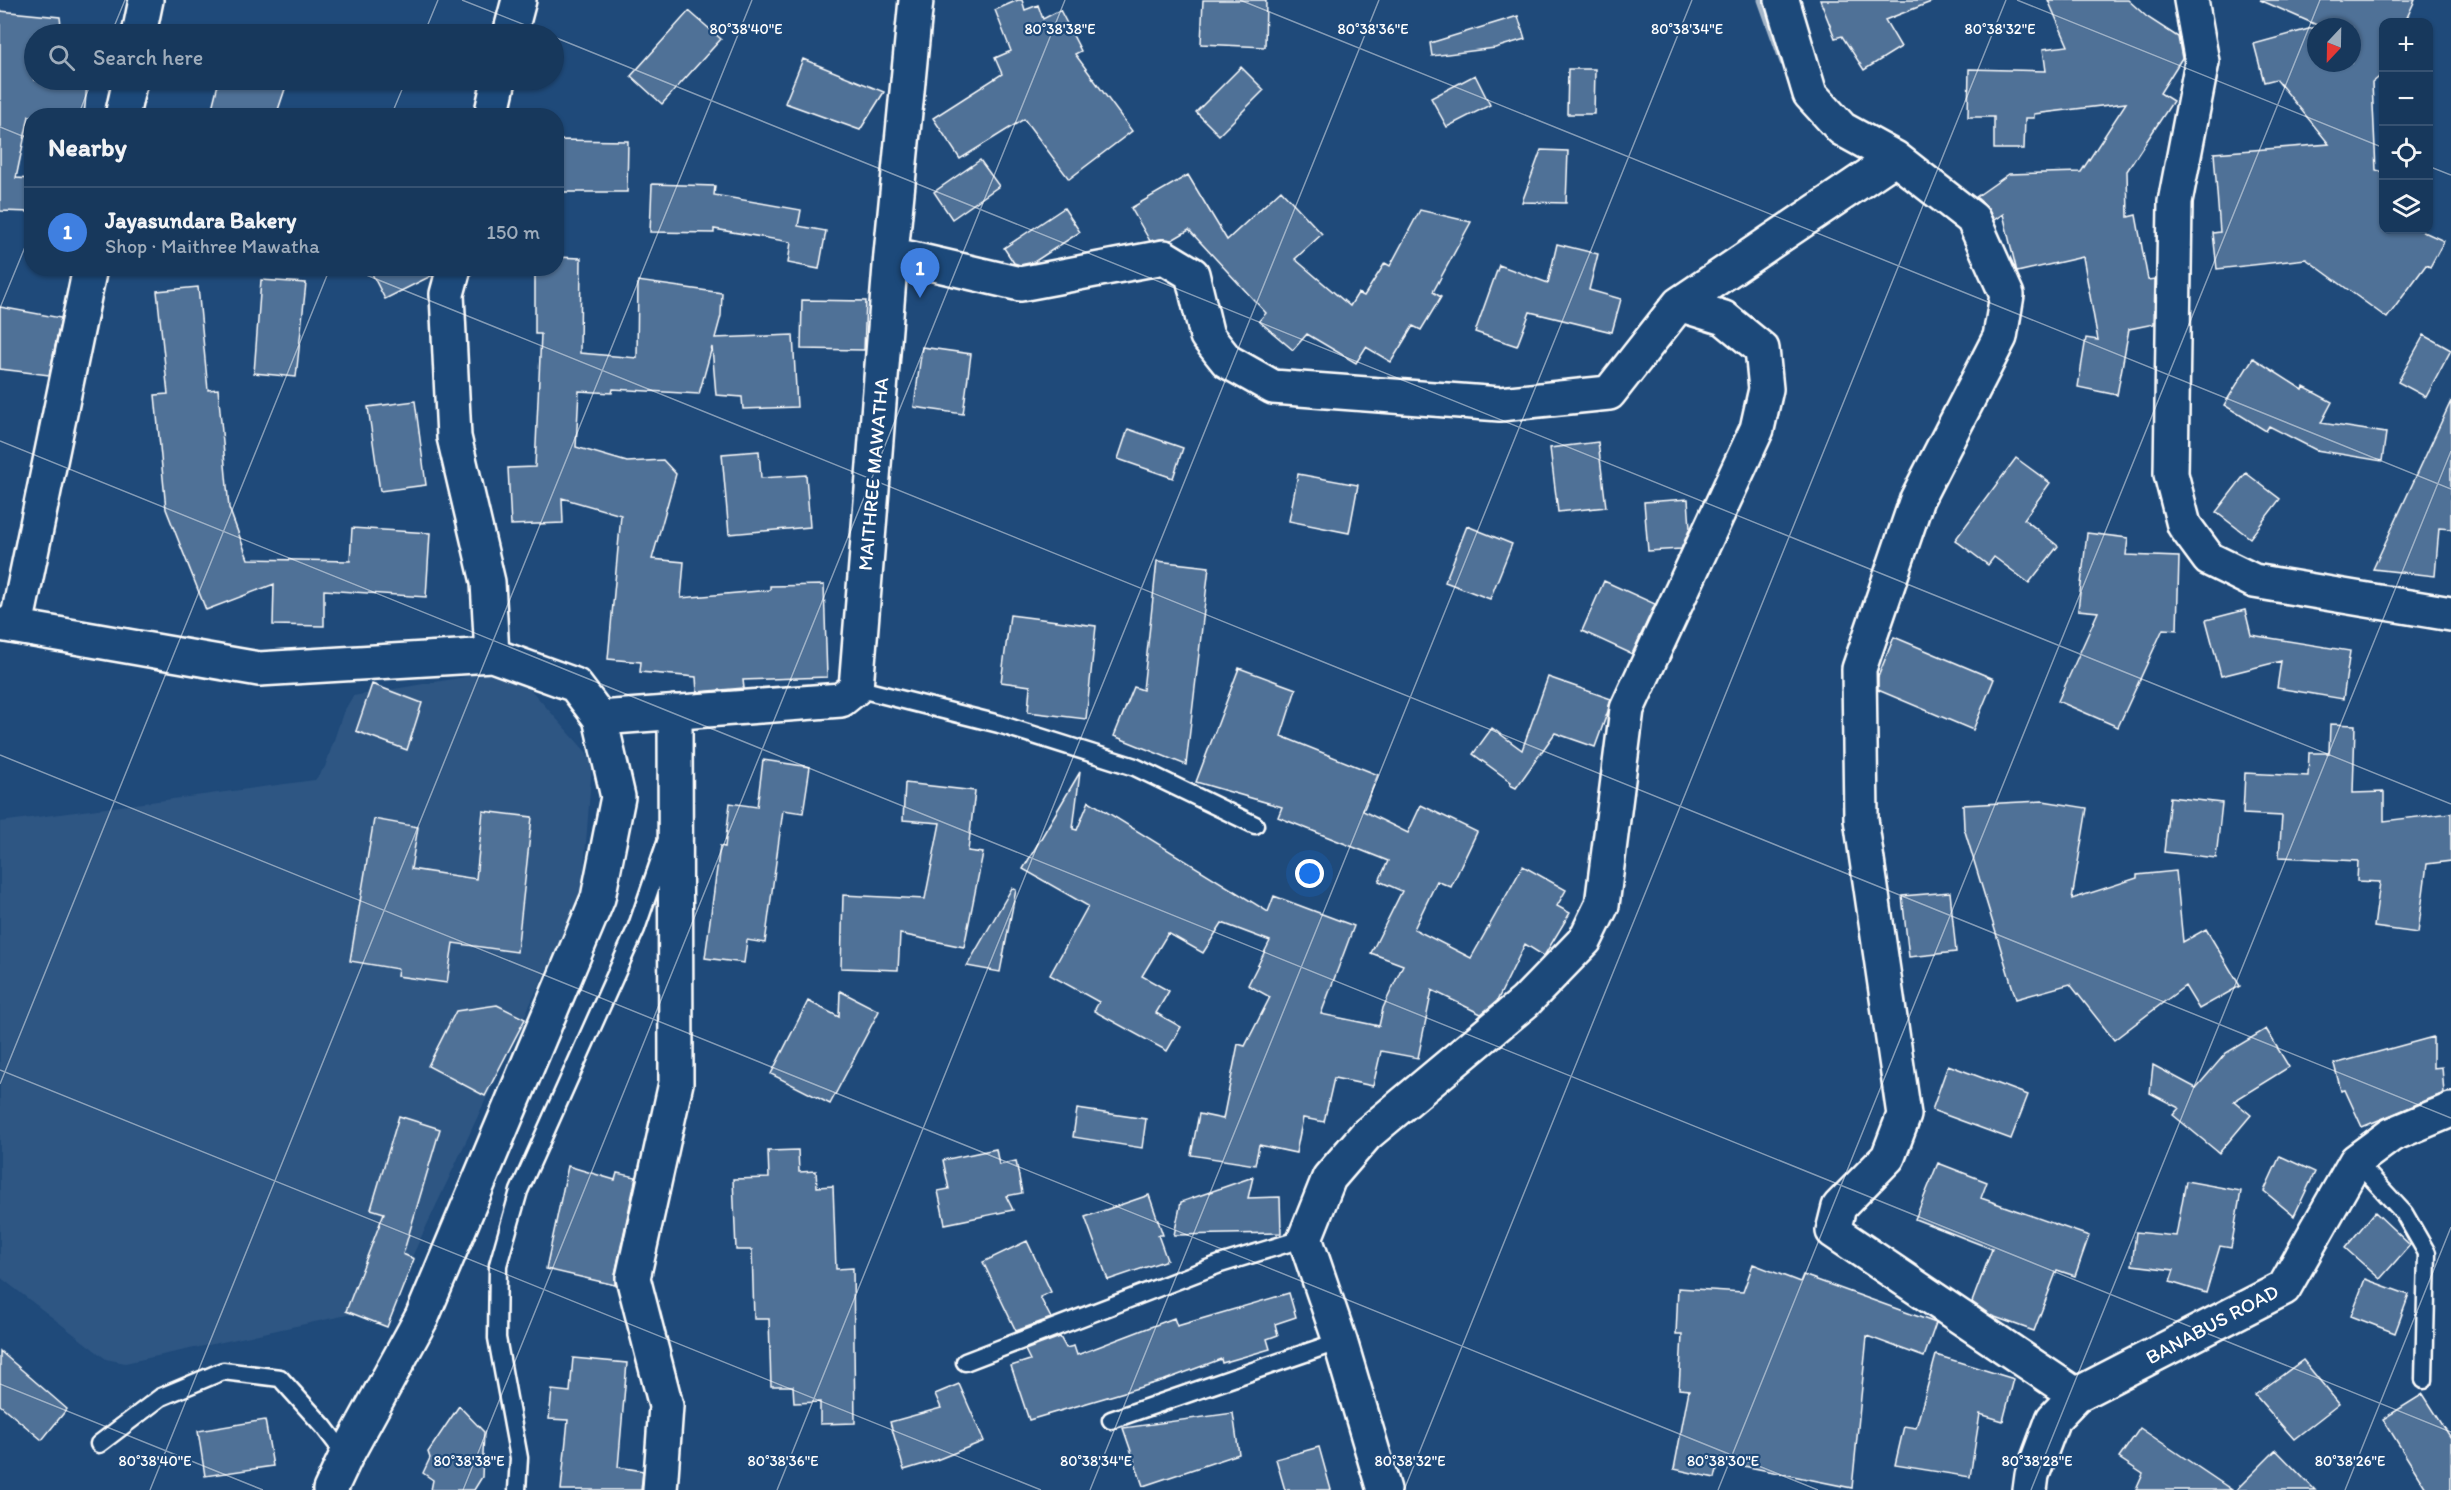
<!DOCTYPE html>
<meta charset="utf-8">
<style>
:root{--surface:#17385c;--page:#203f62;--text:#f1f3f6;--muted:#9eacbb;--line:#365272;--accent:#95b2f1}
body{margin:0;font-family:Itim,sans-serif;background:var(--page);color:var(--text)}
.controls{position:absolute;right:18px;top:18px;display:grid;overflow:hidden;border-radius:12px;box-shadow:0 2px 4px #0004}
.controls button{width:54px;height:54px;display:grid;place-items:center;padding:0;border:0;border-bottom:2px solid var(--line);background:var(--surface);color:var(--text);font:30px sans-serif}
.compass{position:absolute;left:2307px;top:18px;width:54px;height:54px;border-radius:50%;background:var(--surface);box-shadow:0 2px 4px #0004;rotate:202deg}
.you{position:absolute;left:1310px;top:874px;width:21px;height:21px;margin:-15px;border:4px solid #fff;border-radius:50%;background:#1a73e8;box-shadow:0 0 0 9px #1a73e833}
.badge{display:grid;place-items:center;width:39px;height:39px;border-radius:50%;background:var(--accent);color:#fff;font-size:20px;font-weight:700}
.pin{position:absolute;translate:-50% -50px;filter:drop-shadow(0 2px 3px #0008)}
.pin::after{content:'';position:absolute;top:32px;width:21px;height:18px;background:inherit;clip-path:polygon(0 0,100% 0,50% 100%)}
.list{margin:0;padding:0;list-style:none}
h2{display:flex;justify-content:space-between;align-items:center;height:78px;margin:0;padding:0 24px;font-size:26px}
h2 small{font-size:20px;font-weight:400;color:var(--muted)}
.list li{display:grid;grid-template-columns:39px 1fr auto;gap:18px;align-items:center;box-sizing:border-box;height:90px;padding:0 24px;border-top:2px solid var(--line)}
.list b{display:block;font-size:22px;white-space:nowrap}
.list p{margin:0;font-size:20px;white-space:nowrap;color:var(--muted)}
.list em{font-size:20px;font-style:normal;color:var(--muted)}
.icon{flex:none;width:33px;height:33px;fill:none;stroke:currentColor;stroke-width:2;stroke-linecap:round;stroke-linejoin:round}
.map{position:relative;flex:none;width:2451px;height:1490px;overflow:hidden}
.search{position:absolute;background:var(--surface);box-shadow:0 2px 4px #0004;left:24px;top:24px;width:540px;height:66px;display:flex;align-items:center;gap:15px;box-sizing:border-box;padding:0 21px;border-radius:33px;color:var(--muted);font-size:22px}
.panel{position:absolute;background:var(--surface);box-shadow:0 2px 4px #0004;left:24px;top:108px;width:540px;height:168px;border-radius:24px}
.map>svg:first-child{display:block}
.built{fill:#2e5683}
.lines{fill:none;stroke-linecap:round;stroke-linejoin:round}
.stream{stroke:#a3b5c8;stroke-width:9}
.building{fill:#507197;stroke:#fff;stroke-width:1.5}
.lane-casing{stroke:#fff;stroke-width:21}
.street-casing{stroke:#fff;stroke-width:38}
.lane{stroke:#1f4a7a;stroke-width:16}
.street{stroke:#1f4a7a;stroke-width:33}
.ticks{fill:none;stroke:#fff;stroke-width:1.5;stroke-opacity:0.45}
.labels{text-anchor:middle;stroke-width:4.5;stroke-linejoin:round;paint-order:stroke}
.street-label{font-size:20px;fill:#fff;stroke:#1f4a7a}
.ticks-label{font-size:15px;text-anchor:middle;fill:#fff;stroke:#1f4a7a;stroke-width:4.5;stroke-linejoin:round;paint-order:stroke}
</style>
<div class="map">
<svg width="2451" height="1490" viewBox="0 0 2451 1490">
<rect width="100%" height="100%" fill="#1f4a7a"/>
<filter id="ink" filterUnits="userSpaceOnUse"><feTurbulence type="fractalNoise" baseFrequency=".0167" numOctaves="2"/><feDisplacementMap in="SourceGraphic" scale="12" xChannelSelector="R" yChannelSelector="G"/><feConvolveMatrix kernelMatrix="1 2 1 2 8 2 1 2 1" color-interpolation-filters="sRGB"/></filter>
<g filter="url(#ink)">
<path class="built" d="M500,671L522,680L586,752L592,765L583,882L571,917L396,1291L384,1307L125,1363L106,1359L0,1277V822L315,780L325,767L343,713L353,696Z"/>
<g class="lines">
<path class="stream" d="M1762,0L1784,62"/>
</g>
<path class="building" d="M1018,0H1022L1025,10L1038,5L1043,19L1060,10L1081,51L1075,54L1132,131L1069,179L1024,119L960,159L933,118L1002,74L995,58L1011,51L995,10Z
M1203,0H1266L1265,47L1201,44Z
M1820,0H1930L1931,2L1885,20L1901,47L1864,70L1842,36L1835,38Z
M2048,0H2128L2147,17L2178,37L2182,58L2160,93L2173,101L2127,171L2128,217L2136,215L2148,280L2155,279L2154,324L2129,329L2117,395L2078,387L2086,338L2098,340L2083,257L2017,272L2003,214L1994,220L1985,205L1976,197L2009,174L2081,172L2126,103L2034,114V118H2025L2024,149H1994V117H1968L1969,69L2046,71L2043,49L2068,46Z
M2260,0H2415L2405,22H2384V73L2372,83L2376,170L2384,172V230H2420L2444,241L2430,267L2426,265L2387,318L2306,259L2217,269L2213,233L2220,232L2214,153L2329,144L2276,79L2264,82L2254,44L2316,27V63H2352V27H2316L2319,26Z
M0,11L60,17L62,34H34V80H64L65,88L87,84L84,116H29L16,178L32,179V212L0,211Z
M689,11L721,39L662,104L631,76Z
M1518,16L1525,39L1495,48L1432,56L1430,43Z
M803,59L884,92L860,130L785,103Z
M1241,67L1264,90L1219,135L1196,112Z
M1568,69H1595L1594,114H1567Z
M1475,75L1490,105L1447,127L1431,98Z
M219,80H288L276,116H210Z
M556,140L628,141L627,192H556Z
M1541,150L1568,151L1566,203L1522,202Z
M980,160L999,186L952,219L934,192Z
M1188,175L1227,240L1281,190L1322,234L1295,259L1350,306L1358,293L1364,296L1385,263L1390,266L1420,210L1471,222L1433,292L1441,297L1421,330L1413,326L1391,362L1366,347L1356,363L1307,334L1293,350L1259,321L1266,313L1189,230L1172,240L1161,239L1150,241L1131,208Z
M652,184L715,186L714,195L801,210L798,226L826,231L819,269L788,263L791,242L714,229V233L650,232Z
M1064,208L1080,232L1034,262L1020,265L1014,263L1004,248Z
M1557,244L1598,254L1589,290L1621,299L1612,332L1530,312L1517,346L1475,332L1499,265L1548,283Z
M556,257L581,258L580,353L637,358L638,281L722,293L721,316L715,338L793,335L797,407L743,409L742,397L716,395L712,347L699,394L613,389L612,393L579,391L576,447L627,462L663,460L676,474L652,559L684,562L681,598L770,590V586L824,585L827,677L743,680L744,688L697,692L696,677L640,672L641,662L608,659L621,515L562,498L563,523L511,525L508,468L535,467L541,334H535V268H556Z
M369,268H434L433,275L385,299Z
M261,280L306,283L296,377L254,373Z
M198,287L208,390L218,389L229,508L248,559L350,561L352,528L430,533L426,597L324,590V626L273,625L274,584L206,610L166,509L155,395L168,394L157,291Z
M802,300L866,301L864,350L801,349Z
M0,307L61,318L49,375L0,369Z
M2424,335L2451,350L2426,397L2398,382Z
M922,347L971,354L963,414L914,407Z
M2253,358L2303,390L2304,387L2332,402L2321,423L2386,433L2382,461L2316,450L2269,426L2266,431L2224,405Z
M415,401L426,485L380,491L368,407Z
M2451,401V529L2439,528L2435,576L2373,569Z
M1128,429L1183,448L1173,478L1118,459Z
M1598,442L1606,507L1558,512L1550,448Z
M759,451L761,478L806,475L810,527L729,534L722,454Z
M2016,458L2050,483L2024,519L2058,546L2029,583L1994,557L1988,565L1955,540Z
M2246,473L2280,499L2250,538L2216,512Z
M1298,474L1358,485L1349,533L1289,521Z
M1688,499L1690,528L1681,549L1648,551L1644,502Z
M1467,526L1512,544L1490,599L1445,582Z
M2087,533L2128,538L2126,555L2179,557L2177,630L2163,629L2118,727L2058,701L2098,612L2078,610Z
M1157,561L1209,567L1186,765L1114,736L1134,687L1143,690Z
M1604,581L1655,604L1632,654L1582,631Z
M2245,610L2251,635L2350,651L2343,699L2277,688L2281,661L2221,676L2206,620Z
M1010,615L1096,626L1086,719L1028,712L1030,686L1001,682Z
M1894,637L1994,679L1973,730L1878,690V677Z
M1239,668L1296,689L1281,736L1378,775L1363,811L1408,833L1421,805L1477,832L1451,887L1437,881L1414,929L1471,958L1523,866L1566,890L1557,906L1570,913L1544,956L1525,944L1497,1001L1481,1014L1432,990L1418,1058L1381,1051L1373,1086L1334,1078L1324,1122L1303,1118L1296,1153L1259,1145L1255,1165L1191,1155L1199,1114L1223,1119L1238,1044L1245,1046L1270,997L1248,985L1270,941L1222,923L1203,953L1168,933L1142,976L1169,991L1156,1013L1181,1027L1167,1051L1094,1011L1099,1002L1050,975L1088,906L1023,869L1080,772L1073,829L1077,830L1089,801L1268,912L1274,896L1354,926L1321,1014L1379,1026L1383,1008L1403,965L1371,953L1402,891L1379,881L1388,861L1278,817L1282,807L1196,782Z
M1548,677L1611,699L1608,711L1595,747L1555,733L1516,788L1510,785L1511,782L1473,754L1492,728L1522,750Z
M372,684L422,703L407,750L356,731Z
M2330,724L2355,725L2353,793L2384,792V821L2451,813V861L2427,864L2418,933L2374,927L2380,882L2357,881L2358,861L2279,857L2282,816L2243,814L2245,773L2308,776L2309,753H2329Z
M763,760L810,767L803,813L783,810L765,943L747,940L744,963L705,958L720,846L725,847L730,803L757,807Z
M905,783L975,791L968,851L983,853L964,947L900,934L898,970L841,968L843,895L925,899L940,823L903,820Z
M2170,797L2222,803L2216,858L2164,852Z
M2043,801L2087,808L2072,899L2137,878V875L2176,871L2183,942L2206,929L2240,986L2199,1009L2185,986L2114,1040L2070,984L2016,999L1964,828L1963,805Z
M483,811L532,817L517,952L453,943L447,983L397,976L398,969L350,961L374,819L418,827L411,869L476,879Z
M1012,888L1016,890L1000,972L967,966Z
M1950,892L1956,952L1909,957L1902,896Z
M840,991L879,1011L830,1104L771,1074L808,1001L839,1017Z
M497,1005L525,1019L485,1096L428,1066L456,1011Z
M2266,1029L2289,1067L2234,1101L2251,1115L2219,1153L2173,1115L2179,1108L2150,1093L2153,1065L2196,1088L2226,1053Z
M2433,1037V1068L2442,1067L2444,1093L2362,1127L2345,1090L2341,1091L2334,1064Z
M1948,1065L2028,1095L2011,1139L1932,1110Z
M1077,1109L1146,1119L1142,1148L1073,1137Z
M399,1116L440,1129L403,1254L414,1259L387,1327L346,1311L384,1213L371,1209Z
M996,1149L999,1165L1016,1161L1022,1193L1006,1196L1013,1210L945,1224L938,1191L949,1189L943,1160Z
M798,1150L799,1172L816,1171L817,1187L833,1186L836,1269L853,1268L855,1423L820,1424V1402L794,1403L793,1386H771L769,1319H754L752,1250H736L733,1179L769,1178L768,1151Z
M2280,1156L2315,1172L2294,1216L2264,1191Z
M1938,1163L1987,1182L1981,1198L2089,1236L2075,1276L2057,1270L2034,1331L1992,1316L1972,1302L1992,1249L1915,1219Z
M568,1166L615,1180L617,1173L636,1177L615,1274V1285L546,1269Z
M1253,1177L1248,1198L1280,1197L1281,1233L1174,1235L1181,1202Z
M2186,1181L2241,1191L2231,1248L2220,1246L2206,1293L2170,1282L2174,1270L2132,1265L2136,1232L2176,1236Z
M1149,1195L1163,1235H1158L1167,1260L1108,1280L1085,1217Z
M2375,1212L2410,1245L2380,1279L2345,1248Z
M1027,1241L1051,1292L1040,1297L1051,1318L1016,1331L983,1262Z
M1753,1264L1800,1282L1803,1275L1936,1323L1924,1357L1867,1336L1852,1488L1719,1461L1715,1478L1674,1469L1689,1390L1679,1389L1682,1335H1676L1678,1288L1743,1292Z
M2365,1279L2409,1295L2395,1333L2351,1316Z
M1289,1293L1296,1317L1275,1324L1278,1335L1267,1339L1270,1349L1222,1363L1221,1359L1165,1380L1029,1420L1011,1366L1030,1360L1025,1350L1060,1337L1066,1348L1074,1346L1077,1355L1174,1318L1177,1326Z
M0,1351L67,1409L42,1440L0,1405Z
M1936,1355L2014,1379L2003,1421L1980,1414L1970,1477L1895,1465L1904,1426L1916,1428Z
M573,1358L627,1363L618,1467L643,1471L641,1490H561L568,1420L549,1419L552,1390L570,1392Z
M2303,1360L2339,1404L2294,1439L2255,1395Z
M959,1384L984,1441L934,1461L904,1470L890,1422L941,1408L935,1394Z
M2423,1394L2451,1438V1490H2427L2383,1419Z
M459,1406L484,1432L482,1477L474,1490H431L433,1480L423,1473L430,1458L428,1452Z
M1233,1413L1239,1454L1143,1486L1123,1428Z
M265,1420L273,1466L205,1476L198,1431Z
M2140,1428L2232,1490H2136L2143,1474L2119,1458Z
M1319,1447L1331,1490H1285L1276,1459Z
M2276,1450L2315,1490H2236Z"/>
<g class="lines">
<g class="lane-casing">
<path id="lane" d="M856,688L999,724L1135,767L1255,825
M2356,1161L2404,1213L2427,1253L2424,1380
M965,1362L1220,1264L1305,1238
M1111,1420L1340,1341
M99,1444L161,1397L223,1371L280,1378L324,1427L346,1456
M517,1490L519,1458L497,1338L498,1265L519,1191L636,929L666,842"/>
</g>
<g class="street-casing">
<path id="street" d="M1782,0L1810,94L1842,129L1895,158L1973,219L2007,295L2000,337L1917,499L1859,669L1861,819L1904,1115L1888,1157L1839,1207L1833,1231L2076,1395
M2191,0L2202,62L2175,202L2171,474L2184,525L2209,559L2254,581L2451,614
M139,34L146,0
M510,34L519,0
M122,116L130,80
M491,116L499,80
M891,254L1020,284L1164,257L1192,274L1207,336L1227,361L1273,387L1500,404L1609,393L1679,304L1895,158
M454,268L447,294L454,437L488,582L492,655
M0,624L259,669L492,655L575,685L600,718L618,797L598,898L422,1317L346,1456L330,1490
M16,626L90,268
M600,718L841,700L856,688L891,254L916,0
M660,1490L666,1406L633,1278L676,1083L675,712
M1384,1490L1340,1341L1305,1238L1329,1178L1366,1135L1525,1002L1585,940L1602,905L1627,709L1757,429L1766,389L1762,349L1724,318L1679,304
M2030,1490L2032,1475L2053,1419L2076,1395L2284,1288L2356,1161L2391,1135L2451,1110"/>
</g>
<use href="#lane" class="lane"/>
<use href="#street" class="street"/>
</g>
</g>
<path class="ticks" d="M462,0L548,34M1240,0L2451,489M2017,0L2384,148M111,34L125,0M424,34L438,0M554,37L2451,804M78,116L92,80M391,116L406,80M0,127L32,140M2428,166L2451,175M349,268L2451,1118M0,308L32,230M0,441L2451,1432M0,755L1818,1490M0,1070L1041,1490M0,1084L330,268M0,1384L263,1490M150,1490L752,0M463,1490L1065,0M777,1490L1379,0M1090,1490L1692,0M1404,1490L2006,0M1718,1490L2320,0M2031,1490L2451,451M2345,1490L2451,1227"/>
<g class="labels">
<g class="street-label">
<text transform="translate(873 474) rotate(-85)" y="7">MAITHREE MAWATHA</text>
<text transform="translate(2212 1324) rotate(-28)" y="7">BANABUS ROAD</text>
</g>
</g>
<g class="ticks-label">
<text x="746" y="34">80°38'40"E</text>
<text x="1060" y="34">80°38'38"E</text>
<text x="1373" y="34">80°38'36"E</text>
<text x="1687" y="34">80°38'34"E</text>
<text x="2000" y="34">80°38'32"E</text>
<text x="155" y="1466">80°38'40"E</text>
<text x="469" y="1466">80°38'38"E</text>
<text x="783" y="1466">80°38'36"E</text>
<text x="1096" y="1466">80°38'34"E</text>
<text x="1410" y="1466">80°38'32"E</text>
<text x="1723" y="1466">80°38'30"E</text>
<text x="2037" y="1466">80°38'28"E</text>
<text x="2350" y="1466">80°38'26"E</text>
</g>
</svg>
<div class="controls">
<button>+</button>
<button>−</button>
<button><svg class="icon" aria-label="locate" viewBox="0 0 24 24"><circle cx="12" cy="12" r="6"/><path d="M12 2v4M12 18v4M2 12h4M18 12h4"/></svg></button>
<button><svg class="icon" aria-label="layers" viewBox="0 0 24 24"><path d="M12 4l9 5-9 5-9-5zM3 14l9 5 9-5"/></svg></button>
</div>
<svg class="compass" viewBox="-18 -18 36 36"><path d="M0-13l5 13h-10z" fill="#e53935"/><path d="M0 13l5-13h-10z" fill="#9eacbb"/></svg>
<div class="you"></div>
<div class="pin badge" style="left:920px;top:298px;background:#3f7fe0">1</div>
<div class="search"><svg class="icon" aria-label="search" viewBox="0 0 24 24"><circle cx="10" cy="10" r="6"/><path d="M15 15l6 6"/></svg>Search here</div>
<section class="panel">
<h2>Nearby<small></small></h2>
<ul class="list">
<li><span class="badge" style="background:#3f7fe0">1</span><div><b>Jayasundara Bakery</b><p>Shop · Maithree Mawatha</p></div><em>150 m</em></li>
</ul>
</section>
</div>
